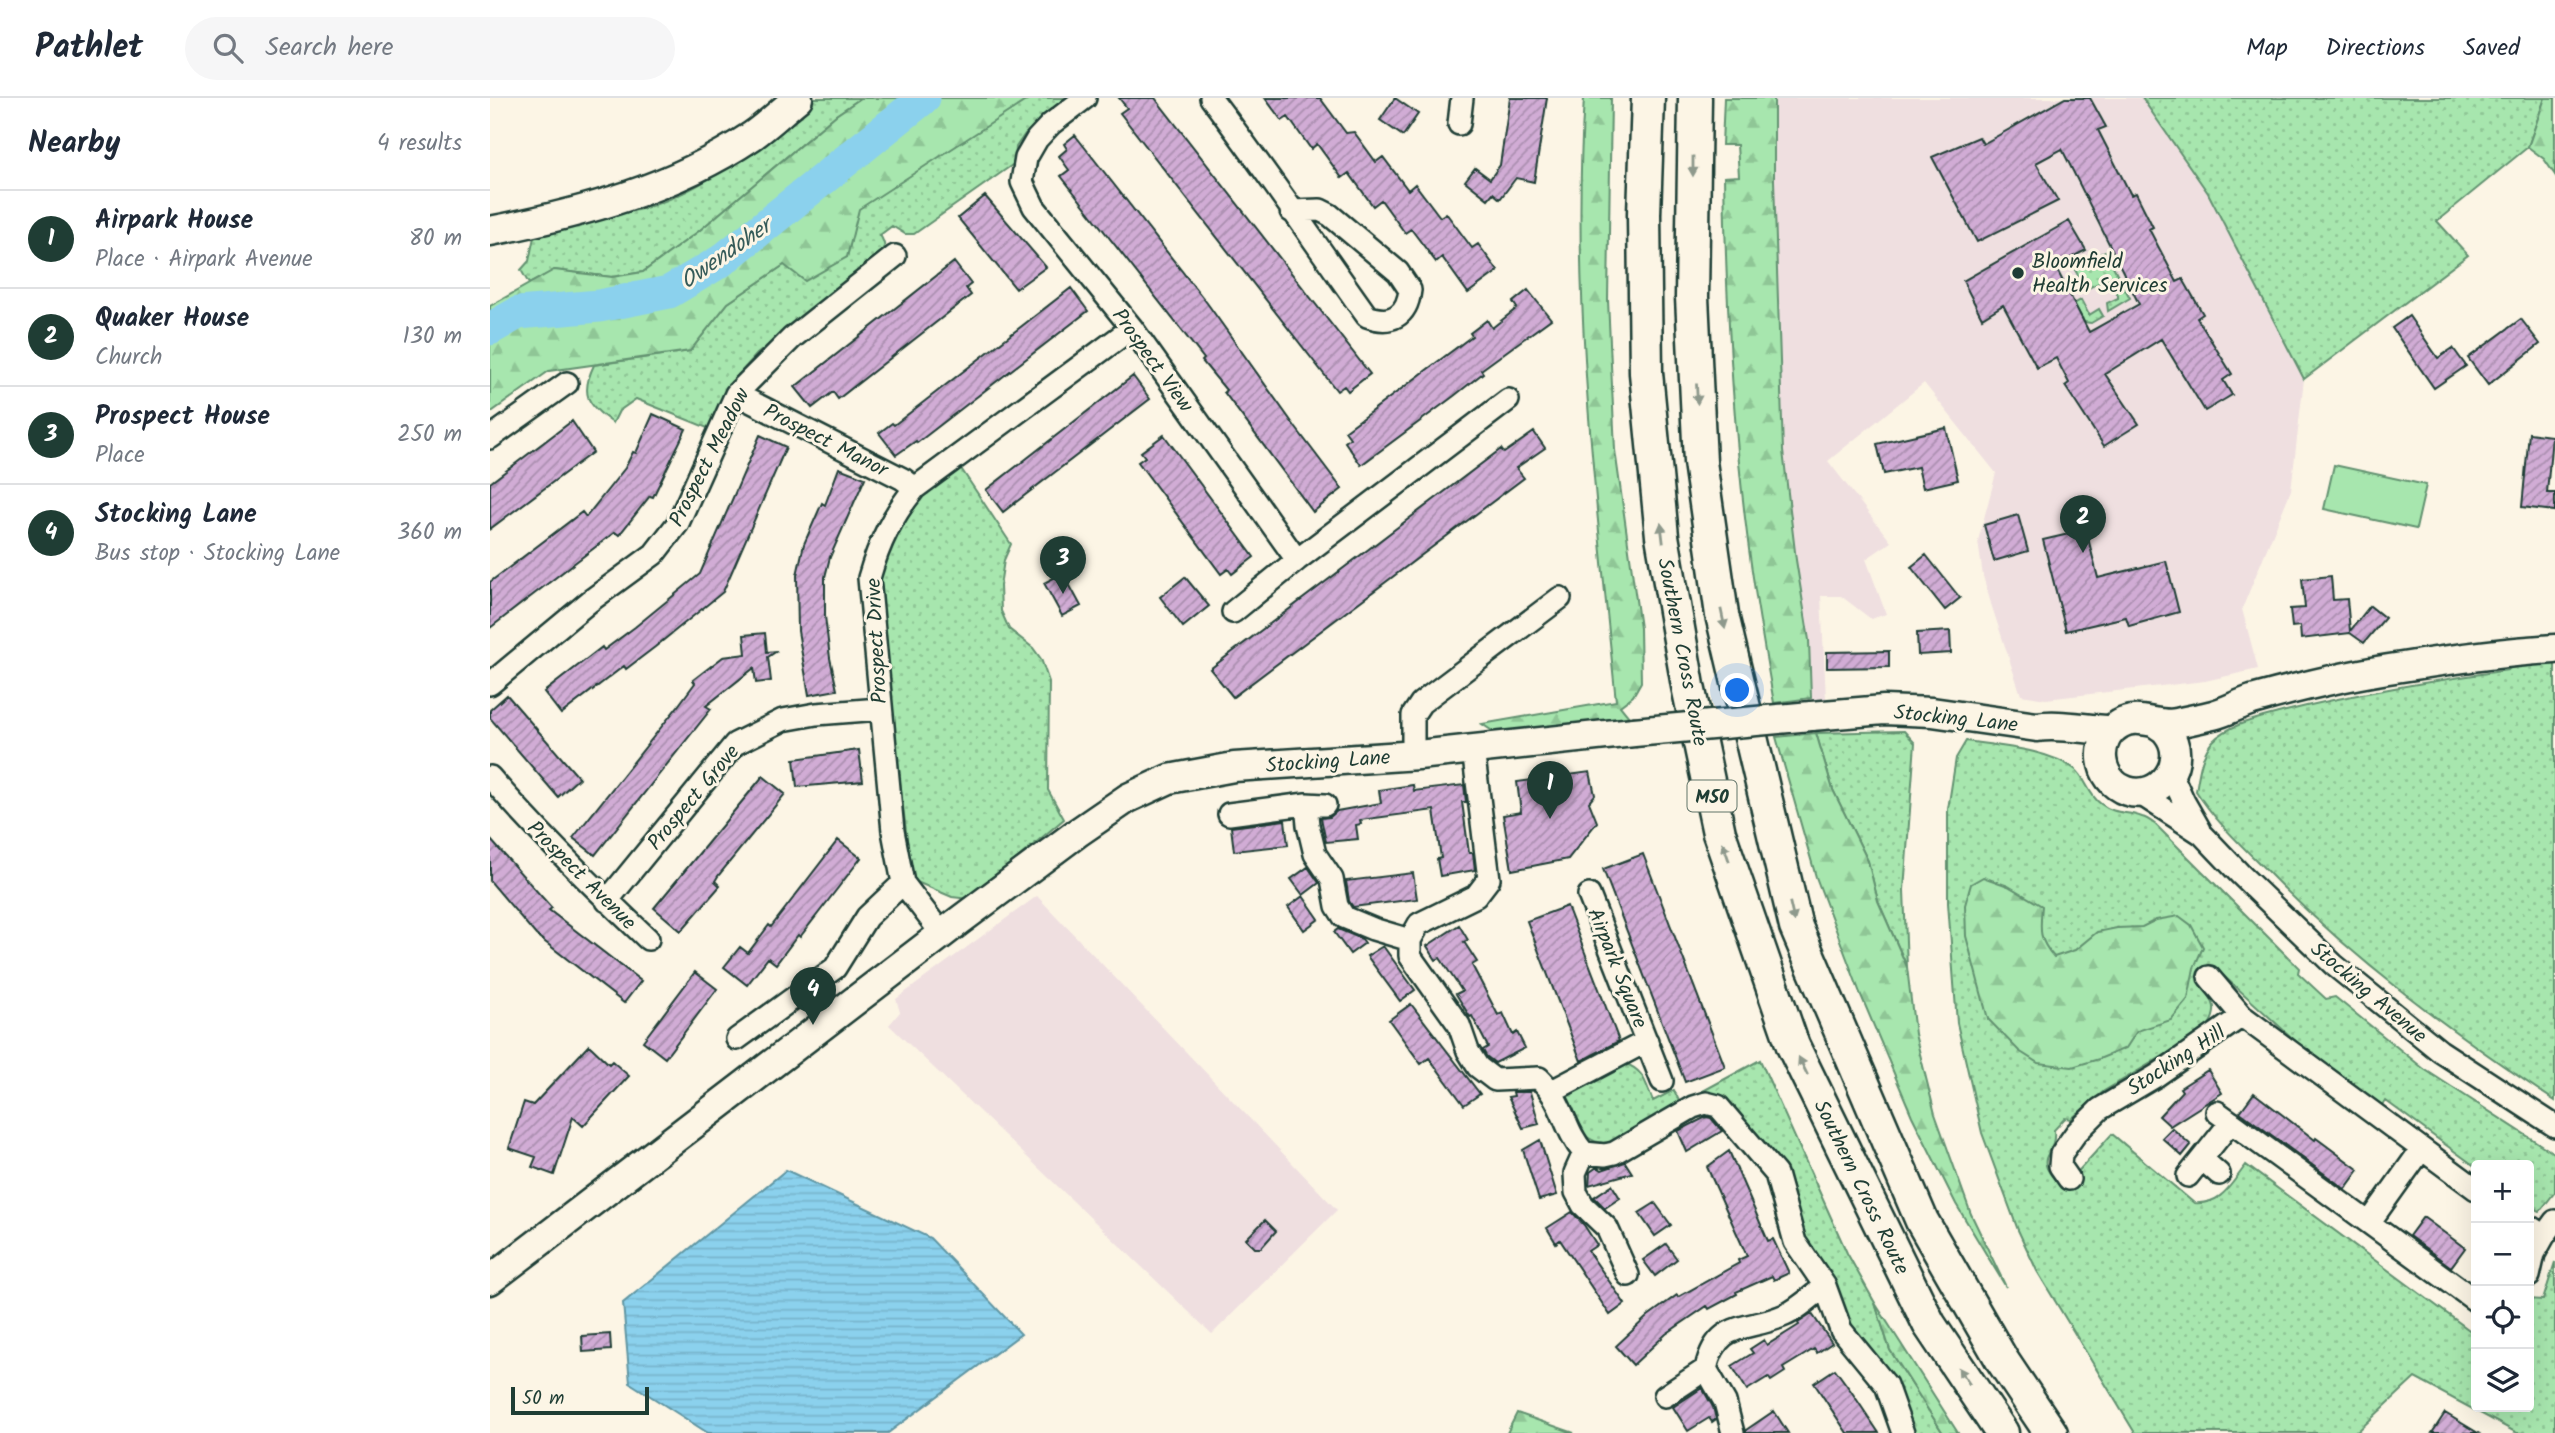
<!DOCTYPE html>
<meta charset="utf-8">
<style>
:root{--surface:#fff;--page:#f6f6f7;--text:#1f2937;--muted:#747a83;--line:#e0e1e3;--accent:#1f3d34}
body{margin:0;font-family:Kalam,sans-serif;background:var(--page);color:var(--text)}
.controls{position:absolute;right:21px;bottom:21px;display:grid;overflow:hidden;border-radius:7px;box-shadow:0 7px 28px #0002}
.controls button{width:63px;height:63px;display:grid;place-items:center;padding:0;border:0;border-bottom:2px solid var(--line);background:var(--surface);color:var(--text);font:35px sans-serif}
.scale{position:absolute;left:21px;bottom:18px;width:138px;box-sizing:border-box;padding-left:7px;border:4px solid #1f3d34;border-top:0;font-size:19px;line-height:24px;white-space:nowrap;color:#1f3d34;-webkit-text-stroke:5px #fcf5e5;paint-order:stroke}
.you{position:absolute;left:1248px;top:593px;width:24px;height:24px;margin:-18px;border:5px solid #fff;border-radius:50%;background:#1a73e8;box-shadow:0 0 0 10px #1a73e833}
.badge{display:grid;place-items:center;width:46px;height:46px;border-radius:50%;background:var(--accent);color:#fff;font-size:23px;font-weight:700}
.pin{position:absolute;translate:-50% -58px;filter:drop-shadow(0 2px 4px #0008)}
.pin::after{content:'';position:absolute;top:37px;width:24px;height:21px;background:inherit;clip-path:polygon(0 0,100% 0,50% 100%)}
.list{margin:0;padding:0;list-style:none}
h2{display:flex;justify-content:space-between;align-items:center;height:91px;margin:0;padding:0 28px;font-size:30px}
h2 small{font-size:23px;font-weight:400;color:var(--muted)}
.list li{display:grid;grid-template-columns:46px 1fr auto;gap:21px;align-items:center;box-sizing:border-box;height:98px;padding:0 28px;border-top:2px solid var(--line)}
.list b{display:block;font-size:26px;white-space:nowrap}
.list p{margin:0;font-size:23px;white-space:nowrap;color:var(--muted)}
.list em{font-size:23px;font-style:normal;color:var(--muted)}
.icon{flex:none;width:38px;height:38px;fill:none;stroke:currentColor;stroke-width:2;stroke-linecap:round;stroke-linejoin:round}
.map{position:relative;flex:none;width:2065px;height:1335px;overflow:hidden}
header{display:flex;align-items:center;gap:42px;box-sizing:border-box;height:98px;padding:0 35px;background:var(--surface);border-bottom:2px solid var(--line)}
header strong{font-size:33px}
nav{display:flex;gap:38px;margin-inline-start:auto;font-size:24px}
.search{width:490px;height:63px;background:var(--page);display:flex;align-items:center;gap:18px;box-sizing:border-box;padding:0 24px;border-radius:38px;color:var(--muted);font-size:26px}
main{display:flex}
aside{flex:1;background:var(--surface)}
.map>svg:first-child{display:block}
.built{fill:#efdfe0}
.grass{fill:url(#grass-dots);stroke:#639271;stroke-width:2}
.forest{fill:url(#forest-firs);stroke:#639271;stroke-width:2}
.pitch{fill:#a7e6ae;stroke:#639271;stroke-width:2}
.water{fill:url(#water-rules);stroke:#6096a3;stroke-width:2}
.lines{fill:none;stroke-linecap:round;stroke-linejoin:round}
.river{stroke:#8bd1ed;stroke-width:33}
.building{fill:url(#building-hatch);stroke:#1f3d34;stroke-width:2}
.minor-casing{stroke:#1f3d34;stroke-width:26}
.major-casing{stroke:#1f3d34;stroke-width:33}
.highway-casing{stroke:#1f3d34;stroke-width:37}
.minor{stroke:#fcf5e5;stroke-width:21}
.major{stroke:#fcf5e5;stroke-width:28}
.highway{stroke:#fcf5e5;stroke-width:32}
.major-bridge-casing{stroke:#1f3d34;stroke-width:33;stroke-linecap:butt}
.major-bridge{stroke:#fcf5e5;stroke-width:28}
.oneway{fill:#8e998c}
.poi-dot{fill:#1f3d34;stroke:#fcf5e5;stroke-width:2.5}
.labels{text-anchor:middle;stroke-width:6;stroke-linejoin:round;paint-order:stroke}
.shield{fill:#fcf5e5;stroke:#617469;stroke-width:2}
.shield-label{font-size:19px;font-weight:bold;fill:#1f3d34}
.poi-label{font-size:21px;fill:#1f3d34;stroke:#fcf5e5;text-anchor:start}
.street-label{font-size:21px;fill:#1f3d34;stroke:#fcf5e5}
.water-label{font-size:23px;font-style:italic;fill:#355b59;stroke:#fcf5e5}
</style>
<header>
<strong>Pathlet</strong>
<div class="search"><svg class="icon" aria-label="search" viewBox="0 0 24 24"><circle cx="10" cy="10" r="6"/><path d="M15 15l6 6"/></svg>Search here</div>
<nav><a>Map</a><a>Directions</a><a>Saved</a></nav>
</header>
<main>
<aside>
<h2>Nearby<small>4 results</small></h2>
<ul class="list">
<li><span class="badge">1</span><div><b>Airpark House</b><p>Place · Airpark Avenue</p></div><em>80 m</em></li>
<li><span class="badge">2</span><div><b>Quaker House</b><p>Church</p></div><em>130 m</em></li>
<li><span class="badge">3</span><div><b>Prospect House</b><p>Place</p></div><em>250 m</em></li>
<li><span class="badge">4</span><div><b>Stocking Lane</b><p>Bus stop · Stocking Lane</p></div><em>360 m</em></li>
</ul>
</aside>
<div class="map">
<svg width="2065" height="1335" viewBox="0 0 2065 1335">
<defs>
<pattern id="grass-dots" width="8" height="8" patternUnits="userSpaceOnUse" patternTransform="scale(1.75)"><rect width="8" height="8" fill="#a7e6ae"/><path d="M2 2h.1M6 6h.1" fill="none" stroke="#8fc696" stroke-width="1.8" stroke-linecap="round"/></pattern>
<pattern id="forest-firs" width="22" height="20" patternUnits="userSpaceOnUse" patternTransform="scale(1.75)"><rect width="22" height="20" fill="#a7e6ae"/><path d="M5 1l3.5 6h-7zM16 11l3.5 6h-7z" fill="#8fc696"/></pattern>
<pattern id="water-rules" width="6" height="5" patternUnits="userSpaceOnUse" patternTransform="scale(1.75)"><rect width="6" height="5" fill="#8bd1ed"/><path d="M0 2.5h6" fill="none" stroke="#78b4cc"/></pattern>
<pattern id="building-hatch" width="6" height="6" patternUnits="userSpaceOnUse" patternTransform="scale(1.75)"><rect width="6" height="6" fill="#d1acd5"/><path d="M-1 1l2-2M0 6l6-6M5 7l2-2" fill="none" stroke="#a98dae"/></pattern>
</defs>
<rect width="100%" height="100%" fill="#fcf5e5"/>
<filter id="ink" filterUnits="userSpaceOnUse"><feTurbulence type="fractalNoise" baseFrequency=".0143" numOctaves="2"/><feDisplacementMap in="SourceGraphic" scale="14" xChannelSelector="R" yChannelSelector="G"/><feConvolveMatrix kernelMatrix="1 2 1 2 8 2 1 2 1" color-interpolation-filters="sRGB"/></filter>
<g filter="url(#ink)">
<path class="built" d="M1284,0H1652L1718,95L1814,281L1801,392L1752,511L1768,571L1715,583L1556,601L1531,597L1502,509L1493,478L1488,443L1506,375L1434,285L1338,363L1401,444L1376,461L1396,516L1381,521L1351,498H1331L1336,601H1321L1319,542L1306,462L1293,353L1284,82Z
M547,798L847,1112L722,1236L399,927L410,914L406,901Z"/>
<path class="grass" d="M325,0H371L346,17L209,133L153,174L122,179L65,172L39,186L31,172L39,163L45,134C55,131 65,127 76,124C102,118 129,117 155,110C220,90 274,43 325,0Z
M539,0H580L535,36L526,49L525,65L424,136H415L402,128L390,137C396,147 396,152 390,163L267,256L241,285L220,331L146,301L129,313L123,325C97,307 90,296 104,267L200,253L238,205L294,167L357,159L368,111Z
M1652,0H2055L2038,49L1947,123L1978,157L1814,281L1718,95Z
M1615,153L1640,200L1618,213L1617,205L1628,200V197L1620,180L1596,191L1585,172V169Z
M1591,202L1599,217L1609,211L1613,218L1601,225L1594,224L1584,206Z
M470,369L521,446L514,462L510,488L511,513L519,531L543,550L551,561L559,584L558,692L574,721L479,801L462,799L422,782L393,545L389,485L396,449L420,407Z
M2065,563V1003C1962,934 1863,862 1777,773C1752,748 1725,723 1706,693C1709,676 1711,656 1723,643C1739,626 1770,620 1792,614C1866,595 1942,583 2018,572L2024,566Z
M1414,633L1425,645L1414,792L1417,869L1388,803L1378,763L1343,692L1326,635Z
M1476,643C1509,648 1559,651 1586,672C1595,679 1599,698 1611,706C1625,717 1638,713 1652,719C1657,720 1662,724 1666,727L1809,870L1808,875L1836,901L1845,899L1934,971L2065,1056V1094L2050,1113L2039,1108V1067H1986V1069L1896,1003L1891,1007L1809,946L1725,870L1710,883C1724,903 1731,912 1715,933L1614,993L1581,1021L1575,1020L1564,1032C1567,1061 1538,1056 1573,1090L1622,1036L1704,1105C1732,1107 1740,1087 1756,1067L1986,1237V1309H2039V1201L2053,1202L2065,1164V1335H2027L1925,1280L1866,1335H1645L1547,1173L1528,1132L1492,1035L1467,925L1458,805V711L1466,660Z
M1270,962L1357,1155L1385,1205L1400,1252L1453,1335H1422L1407,1296L1411,1291L1365,1235L1359,1220L1354,1221L1322,1166L1295,1078L1246,1011L1230,997L1213,993Z
M1134,965C1154,972 1155,984 1163,1003L1184,992L1190,1005L1119,1045C1089,1046 1084,1021 1076,996Z"/>
<path class="forest" d="M371,0H540L369,111L357,159L315,183L294,167L238,205L200,253L59,273L0,315V208L64,172L122,179L153,174L209,133L346,17Z
M1094,0H1121L1118,202L1125,352L1150,530L1151,584L1143,598L1130,608L1139,619L1007,636L992,626L1126,603C1106,403 1081,201 1094,0Z
M1234,0H1284V82L1293,353L1306,462L1319,542L1321,600L1284,605C1274,549 1264,493 1257,436C1242,318 1236,198 1234,79L1249,78L1247,47H1232Z
M2055,0H2065V77L2054,61L2038,49Z
M1326,635L1343,692L1378,763L1388,803L1417,869L1425,936L1445,1016L1481,1116L1516,1189L1466,1106L1422,1018L1370,895L1326,779L1286,639Z
M1493,779L1518,788L1552,808C1550,831 1548,841 1564,859L1585,852L1607,834L1627,830L1652,829L1666,822L1689,818L1701,827L1713,849L1704,870L1698,901L1681,922L1647,933L1636,950L1609,961L1582,969L1548,965L1529,953L1498,921L1476,838L1475,807L1481,786Z
M1385,1205L1468,1335H1453L1400,1252Z
M1027,1315L1084,1335H1017Z"/>
<path class="pitch" d="M1844,367L1936,387L1926,431L1834,411Z"/>
<path class="water" d="M296,1072L440,1140L531,1236L398,1335H218L140,1285L133,1205Z"/>
<g class="lines">
<path class="river" d="M0,231L28,215L109,208L179,194L231,163L434,0"/>
</g>
<path class="building" d="M629,0H665L880,276L858,293L854,288L847,293L630,15L637,10Z
M775,0H830L856,35L864,34L886,64L893,59L918,92L925,86L950,119L956,115L982,150L988,146L1008,173L978,195L952,159L946,164L921,131L915,135L891,102L883,108L859,75L852,80L827,46L821,51L798,19L792,23Z
M905,0L928,16L913,38L890,22Z
M1020,0H1057L1044,84L1026,80L1010,101L1003,95L998,101L975,83L985,70L1000,81L1010,67Z
M1575,0H1600L1616,29L1608,32L1641,97L1646,95L1663,129L1659,131L1687,184L1693,181L1713,216L1707,220L1742,276L1733,282L1742,297L1715,313L1671,241L1615,276L1649,326L1614,348L1575,288L1579,285L1566,260L1547,270L1513,207L1492,220L1473,183L1579,123L1596,152L1565,168L1599,234L1649,206L1572,51L1546,65L1568,103L1487,144L1442,59L1489,39L1493,46Z
M585,37L717,205L806,330L852,391L823,414L734,294L736,292L712,263L714,261L571,78L579,72L569,58L577,51L574,46Z
M495,98L556,169L526,191L468,120Z
M464,164L481,186L476,190L481,197L348,301L343,294L322,310L305,289Z
M581,190L598,213L427,345L426,343L406,357L389,335L402,325L404,327Z
M1038,192L1061,221L991,272L993,275L964,298L871,367L855,344L860,340L855,333L982,238L980,235L997,222L1002,230L1027,210L1023,204Z
M1919,218L1948,260L1963,250L1976,268L1944,290L1902,230Z
M2031,221L2050,246L1998,287L1978,260Z
M643,278L660,301L513,414L496,392Z
M163,316L196,331L163,399L160,398L129,437L125,434L0,530V484L92,414L96,419L135,370L143,354L146,355Z
M82,323L103,354L0,431V385Z
M1456,330L1468,382L1433,390L1428,369L1394,376L1387,346Z
M1044,334L1055,350L1026,370L1034,380L743,599L720,571L1011,351L1014,355Z
M2039,335L2062,338L2057,395H2065V413L2032,409Z
M270,337L296,349L233,494L165,549L136,571L134,568L71,616L54,594L112,549L114,552L145,529L210,476Z
M674,337L764,459L742,476L738,471L731,476L648,364L655,359L651,354Z
M349,370L375,380L340,459L335,479V518L340,560L347,592L319,597L308,533L307,477L314,446L332,405L335,407Z
M1528,417L1538,453L1504,463L1494,427Z
M1596,432L1608,480L1676,463L1689,514L1639,528L1636,519L1576,533L1553,442Z
M1436,457L1470,500L1455,512L1421,469Z
M573,475L591,508L572,518L554,485Z
M1841,478L1843,502L1857,501L1860,533L1880,508L1895,520L1874,545L1860,535L1811,541L1810,528L1802,529L1800,511L1815,510L1812,481Z
M695,479L719,508L693,529L670,499Z
M1460,533L1461,555L1428,557L1427,535Z
M275,535L277,554L287,553L278,559L281,583L266,585L264,570L216,608L221,611L105,757L83,740L188,608L205,585L203,582L233,559L256,556L254,537Z
M1399,553V569L1337,570V554Z
M17,597L89,680L68,699L0,620V612Z
M369,652L373,683L307,689L304,661Z
M1100,674L1105,697L1099,704L1107,724L1078,761L1022,772L1013,717L1031,714L1027,684Z
M273,678L295,696L228,778L225,783L230,788L191,833L164,810Z
M923,687L924,693L974,687L976,704H972L979,755H983L985,772L950,778L947,761L951,760L944,712L870,722L871,726L866,727L868,741L836,744L831,720L840,719L847,713L891,705L889,692Z
M795,722L798,747L744,753L741,729Z
M0,741L62,810L59,812L151,883L134,905L46,837L0,783Z
M348,742L371,760L310,839L308,837L286,866L278,860L257,887L234,869L250,849L258,855L279,827L281,829Z
M1153,756L1235,969L1195,984L1113,771Z
M818,769L829,785L813,797L801,781Z
M923,775L927,801L863,809L859,803L856,783Z
M813,798L829,821L814,832L798,809Z
M1077,808L1129,943L1091,963L1037,823Z
M969,827L978,842L974,844L987,864L982,867L1008,917L1013,915L1023,937L1027,934L1035,950L1005,965L996,958L993,952L998,949L982,918L980,919L966,896L972,893L950,860L946,862L937,848Z
M848,831L872,841L875,845L860,856L844,834Z
M893,848L925,892L910,903L877,858Z
M205,874L227,891L175,960L153,943Z
M921,906L990,996L974,1007L939,960L931,966L899,922Z
M99,947L119,966L122,963L139,978L93,1028L83,1019L64,1077L42,1069L46,1059L19,1050L34,1004L43,1007Z
M1718,972L1732,995L1680,1028L1669,1018L1692,993L1690,990Z
M1023,994H1040L1049,1026L1033,1030L1018,999L1024,998Z
M1764,995L1825,1042L1826,1040L1869,1072L1855,1091L1750,1014Z
M1216,1019L1221,1020L1232,1033L1197,1054L1188,1033Z
M1682,1030L1701,1047L1692,1058L1672,1040Z
M1050,1042L1067,1097L1049,1102L1033,1052Z
M1239,1053L1278,1143L1283,1141L1299,1175L1284,1182L1282,1178L1246,1194L1247,1196L1219,1211L1217,1208L1176,1236L1143,1267L1126,1248L1158,1218L1187,1197L1188,1199L1249,1165L1248,1162L1257,1158L1217,1069Z
M1135,1064L1142,1075L1099,1087L1100,1074L1107,1069L1112,1072Z
M1122,1087L1130,1100L1115,1110L1104,1099Z
M1165,1105L1181,1127L1165,1138L1149,1115Z
M1082,1114L1094,1127L1107,1147L1098,1153L1135,1206L1120,1217L1070,1142L1066,1145L1057,1130Z
M1933,1119L1975,1150L1961,1169L1919,1138Z
M775,1122L786,1133L771,1150H765L756,1141Z
M1176,1146L1187,1161L1165,1178L1153,1162Z
M1322,1216L1342,1245L1327,1255L1324,1251L1293,1270L1295,1274L1281,1283L1278,1279L1257,1292L1242,1268L1263,1255L1260,1251L1274,1242L1277,1247L1309,1227L1308,1225Z
M120,1236L121,1252L93,1254L92,1238Z
M1345,1271L1361,1293L1389,1335H1357L1324,1285Z
M1212,1290L1223,1309L1226,1321L1222,1324L1219,1320L1198,1333L1183,1309Z
M1284,1313L1298,1335H1256V1332Z
M1955,1315L1988,1335H1942Z"/>
<g class="lines">
<g class="minor-casing">
<path id="minor" d="M595,0L561,26L547,41L536,60L532,84L544,109L642,230L807,462
M721,0C775,71 825,145 877,218C901,227 917,218 920,192L908,174L840,117L830,112L801,113
M969,26L972,0
M246,296L413,381L425,390
M0,340L77,285
M743,514L807,462L1018,302
M0,586L100,503L164,456L188,425L246,296L302,240L405,158
M983,651L999,781L986,798L929,826L920,842V858L969,927L978,953L988,969L1005,982L1049,980C1075,1005 1072,1029 1094,1055L1115,1057L1124,1055L1203,1009L1216,1005L1228,1008L1286,1076L1305,1144L1335,1188L1351,1232L1396,1287L1413,1335
M923,658V617L931,605L1070,500
M1681,675L1694,704L1710,732
M0,679C50,737 103,789 158,841
M1649,695L1712,736L1751,777L1844,867L1950,953L2065,1028
M816,706L818,727L825,756L842,781L847,808L854,819L883,831L920,842
M739,716L816,706L835,707
M1099,797L1172,983
M117,803L245,646L293,622L326,616L390,611
M452,836L413,785L403,733L379,480C389,445 402,418 425,390L642,230
M1719,879L1752,918
M247,941L345,870L377,819L413,785
M1062,993L1157,943
M1727,1014L1986,1203
M1094,1055L1085,1075L1086,1094L1093,1107L1117,1130L1138,1177
M1712,1061L1729,1076
M1698,1078L1741,1024
M1579,1081L1570,1068L1571,1056L1586,1035L1610,1011L1666,978L1752,918L1986,1091
M1879,1125L1931,1052
M2039,1128L2054,1138L2065,1123
M2039,1178L2044,1156L2054,1138
M1216,1271L1235,1304L1243,1335
M1175,1298L1216,1271C1227,1221 1257,1234 1295,1217C1309,1211 1322,1198 1335,1188"/>
</g>
<g class="major-casing">
<path id="major" d="M0,133C92,115 183,91 262,38C278,27 293,12 308,0
M1321,618L1394,612L1442,614L1547,629C1568,625 1598,632 1622,632
M1664,624C1668,627 1674,630 1677,634C1700,662 1671,704 1637,693C1607,683 1603,641 1630,626C1648,615 1667,629 1687,625C1699,622 1711,620 1723,617C1736,614 1749,606 1762,602C1812,588 1862,576 1912,569C1963,561 2014,554 2065,551
M0,1182L469,823L587,735L638,700L679,681L744,669L928,657L1144,634"/>
</g>
<g class="highway-casing">
<path id="highway" d="M1158,0L1154,116L1156,275L1172,438L1198,588L1229,735L1303,948L1439,1226L1512,1335
M1205,0L1202,199L1210,364L1232,517L1306,829L1432,1123L1512,1262L1561,1335"/>
</g>
<use href="#minor" class="minor"/>
<use href="#major" class="major"/>
<use href="#highway" class="highway"/>
<g class="major-bridge-casing">
<path id="major-bridge" d="M1144,634L1321,618"/>
</g>
<use href="#major-bridge" class="major-bridge"/>
</g>
<defs><path id="oneway-solid" d="M-6-.8H1V-3.2L6.5 0L1 3.2V.8H-6Z" transform="scale(1.75)"/></defs>
<g class="oneway">
<use href="#oneway-solid" transform="translate(1203 68) rotate(90)"/>
<use href="#oneway-solid" transform="translate(1207 296) rotate(87)"/>
<use href="#oneway-solid" transform="translate(1172 435) rotate(-97)"/>
<use href="#oneway-solid" transform="translate(1233 521) rotate(78)"/>
<use href="#oneway-solid" transform="translate(1236 754) rotate(-109)"/>
<use href="#oneway-solid" transform="translate(1302 814) rotate(77)"/>
<use href="#oneway-solid" transform="translate(1313 968) rotate(-116)"/>
<use href="#oneway-solid" transform="translate(1474 1278) rotate(-124)"/>
</g>
</g>
<circle class="poi-dot" cx="1528" cy="175" r="7"/>
<g class="labels">
<rect class="shield" x="1197.5" y="682.5" width="49" height="31" rx="5"/>
<g class="shield-label">
<text x="1222" y="705">M50</text>
</g>
<g class="poi-label">
<text x="1542" y="170">Bloomfield<tspan x="1542" dy="24">Health Services</tspan></text>
</g>
<g class="street-label">
<text transform="translate(663 262) rotate(54)" y="7">Prospect View</text>
<text transform="translate(336 342) rotate(27)" y="7">Prospect Manor</text>
<text transform="translate(219 359) rotate(-63)" y="7">Prospect Meadow</text>
<text transform="translate(386 543) rotate(-93)" y="7">Prospect Drive</text>
<text transform="translate(1193 554) rotate(79)" y="7">Southern Cross Route</text>
<text transform="translate(1466 620) rotate(6)" y="7">Stocking Lane</text>
<text transform="translate(838 663) rotate(-4)" y="7">Stocking Lane</text>
<text transform="translate(203 699) rotate(-50)" y="7">Prospect Grove</text>
<text transform="translate(92 777) rotate(45)" y="7">Prospect Avenue</text>
<text transform="translate(1128 870) rotate(68)" y="7">Airpark Square</text>
<text transform="translate(1879 894) rotate(40)" y="7">Stocking Avenue</text>
<text transform="translate(1686 962) rotate(-33)" y="7">Stocking Hill</text>
<text transform="translate(1372 1089) rotate(64)" y="7">Southern Cross Route</text>
</g>
<g class="water-label">
<text transform="translate(235 155) rotate(-35)" y="8">Owendoher</text>
</g>
</g>
</svg>
<div class="controls">
<button>+</button>
<button>−</button>
<button><svg class="icon" aria-label="locate" viewBox="0 0 24 24"><circle cx="12" cy="12" r="6"/><path d="M12 2v4M12 18v4M2 12h4M18 12h4"/></svg></button>
<button><svg class="icon" aria-label="layers" viewBox="0 0 24 24"><path d="M12 4l9 5-9 5-9-5zM3 14l9 5 9-5"/></svg></button>
</div>
<div class="scale">50 m</div>
<div class="you"></div>
<div class="pin badge" style="left:1060px;top:721px">1</div>
<div class="pin badge" style="left:1593px;top:455px">2</div>
<div class="pin badge" style="left:573px;top:496px">3</div>
<div class="pin badge" style="left:323px;top:927px">4</div>
</div>
</main>
